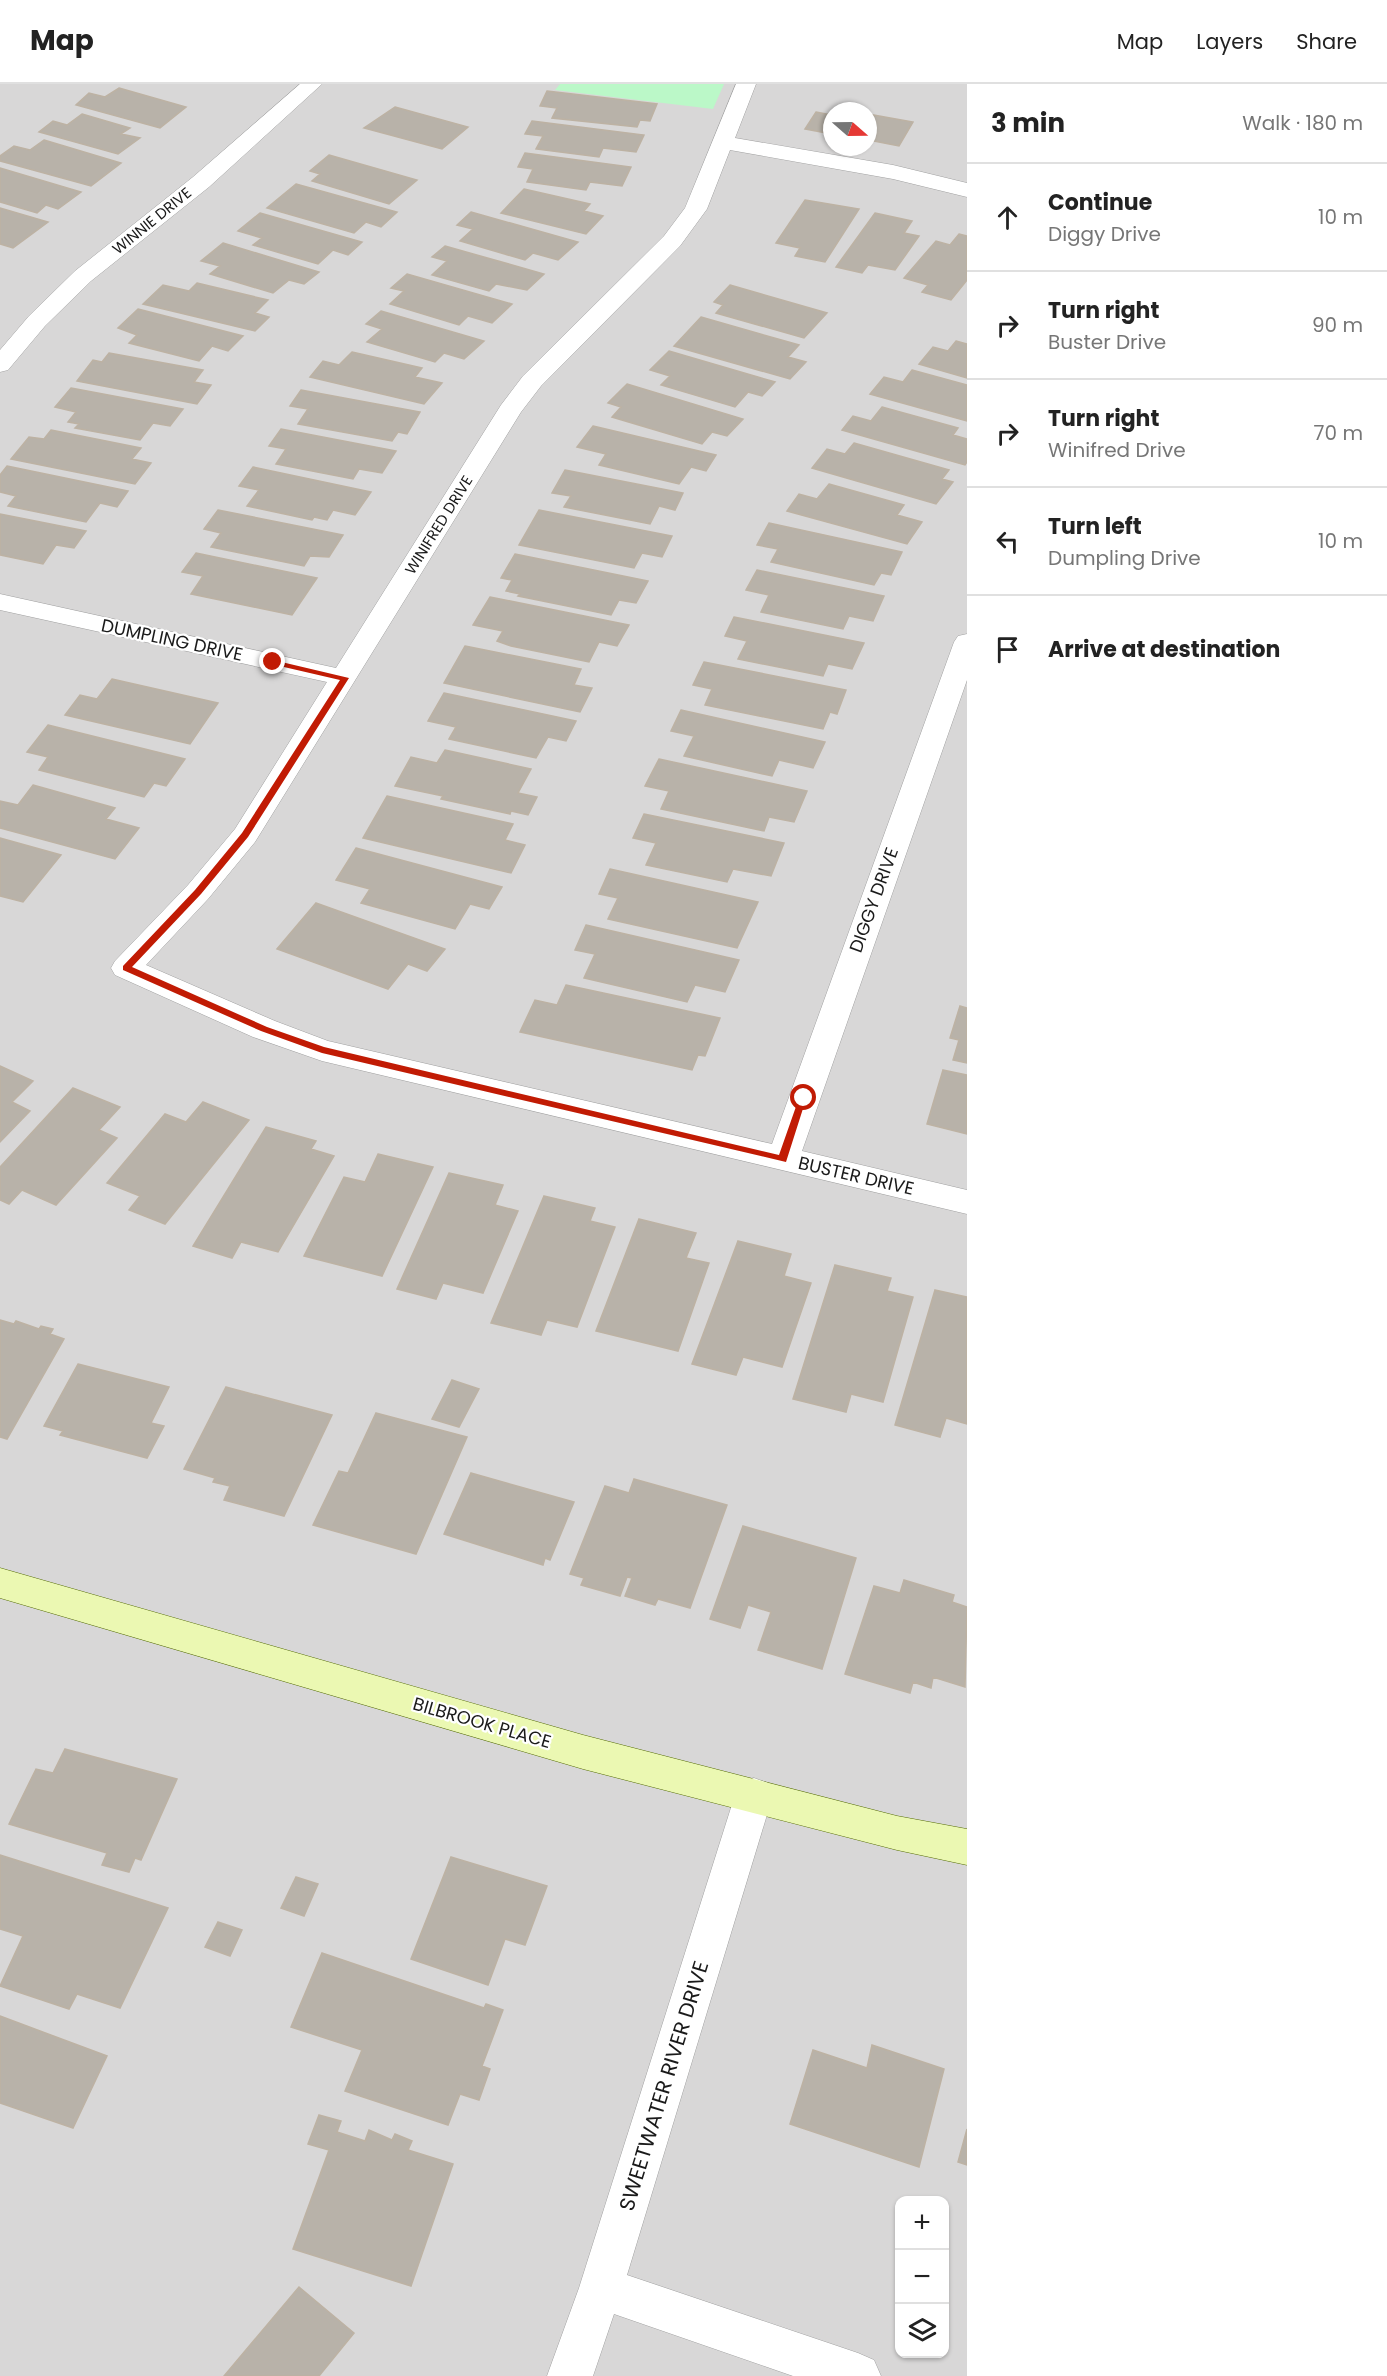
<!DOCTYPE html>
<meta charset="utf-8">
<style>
:root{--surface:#fff;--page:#f2f2f2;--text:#222;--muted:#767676;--line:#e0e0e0}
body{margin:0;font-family:Poppins,sans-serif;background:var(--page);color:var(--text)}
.controls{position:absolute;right:18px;bottom:18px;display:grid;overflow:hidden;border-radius:12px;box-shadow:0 2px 4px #0004}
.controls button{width:54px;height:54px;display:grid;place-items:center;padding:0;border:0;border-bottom:2px solid var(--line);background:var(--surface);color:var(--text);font:30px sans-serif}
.compass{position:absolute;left:823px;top:18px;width:54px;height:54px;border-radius:50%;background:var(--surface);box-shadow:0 2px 4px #0004;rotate:110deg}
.stop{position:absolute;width:18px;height:18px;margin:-14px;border:4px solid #c11b04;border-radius:50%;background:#fff}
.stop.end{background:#c11b04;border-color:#fff;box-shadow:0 2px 6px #0008}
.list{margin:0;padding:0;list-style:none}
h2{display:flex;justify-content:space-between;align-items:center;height:78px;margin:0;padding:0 24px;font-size:26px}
h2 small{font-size:20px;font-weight:400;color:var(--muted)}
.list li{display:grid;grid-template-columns:39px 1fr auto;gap:18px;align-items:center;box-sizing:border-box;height:108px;padding:0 24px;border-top:2px solid var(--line)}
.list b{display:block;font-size:22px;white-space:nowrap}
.list p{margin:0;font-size:20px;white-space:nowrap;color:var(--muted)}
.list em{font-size:20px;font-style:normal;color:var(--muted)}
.icon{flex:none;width:33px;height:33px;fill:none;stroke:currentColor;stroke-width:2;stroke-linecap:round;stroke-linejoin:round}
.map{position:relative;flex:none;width:967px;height:2292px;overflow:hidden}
header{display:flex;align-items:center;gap:36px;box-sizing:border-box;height:84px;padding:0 30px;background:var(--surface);border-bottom:2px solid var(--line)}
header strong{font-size:28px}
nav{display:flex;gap:33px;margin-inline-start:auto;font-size:21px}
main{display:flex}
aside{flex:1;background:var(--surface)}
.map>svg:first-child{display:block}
.residential{fill:#d8d7d7;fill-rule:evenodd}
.park{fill:#bbf8c8}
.building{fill:#b8b2a9;stroke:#bdb2a3;stroke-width:1.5}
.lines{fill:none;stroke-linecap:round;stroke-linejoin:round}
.street-casing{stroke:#a1a1a1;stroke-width:1}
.secondary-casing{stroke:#556c06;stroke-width:1}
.street{fill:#fff;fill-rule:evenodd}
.secondary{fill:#ebf8b2;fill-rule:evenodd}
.route{fill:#c11b04}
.labels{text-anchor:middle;stroke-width:4.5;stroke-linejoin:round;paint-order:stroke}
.far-street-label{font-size:15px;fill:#1a1a1a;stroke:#fff}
.street-label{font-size:18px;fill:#1a1a1a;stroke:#fff}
.near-street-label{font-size:21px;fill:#1a1a1a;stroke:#fff}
</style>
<header>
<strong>Map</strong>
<nav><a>Map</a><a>Layers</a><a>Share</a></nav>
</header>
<main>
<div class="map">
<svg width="967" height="2292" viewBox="0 0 967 2292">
<rect width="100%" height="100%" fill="#eceae0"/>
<path class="residential" d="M0,0H967V2292H0ZM832,27H868V63H832ZM900,2116H944V2270H900Z"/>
<path class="park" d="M560,0H724L713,25L555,6Z"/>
<path class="building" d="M119,4L186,23L160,44L76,21L89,9L105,13Z
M547,7L657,20L650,37L640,36L637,43L552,34L557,24L540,22Z
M395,23L468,43L442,65L364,44Z
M816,28L832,31V50L805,45Z
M82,30L130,44L121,50L140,54L118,70L39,48L53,37L67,41Z
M868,30L913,38L899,62L868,56Z
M532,37L644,51L636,68L603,64L599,73L536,65L543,52L525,50Z
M44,56L121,79L91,102L0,77V72L14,62L30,66Z
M525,69L631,83L622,102L590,98L586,106L527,98L533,85L518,83Z
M329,71L417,96L389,120L312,97L320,90L310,87Z
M0,84L81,108L58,125L46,121L37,129L0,118Z
M296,100L397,128L381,143L366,138L354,149L267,124Z
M524,105L590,120L584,127L603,132L586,150L501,129Z
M805,116L859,125L825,178L795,172L800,164L776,159Z
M0,124L48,138L13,164L0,160Z
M471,128L578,158L558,176L533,169L525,176L460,157L473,145L457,141Z
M260,129L362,158L348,171L333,166L318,180L253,161L262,154L238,147Z
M875,129L912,137L904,149L919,152L895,186L868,181L862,189L836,183Z
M959,150L967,152V196L951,216L922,208L928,201L904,194L936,157L950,161Z
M223,159L319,188L304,200L289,196L273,209L210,190L220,182L201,177Z
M445,162L544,190L527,206L496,200L489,207L432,191L447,177L432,173Z
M407,190L512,220L492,239L468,232L459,241L390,220L404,207L391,204Z
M197,199L268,216L255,229L269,233L255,247L143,220L163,201L189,207Z
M730,201L827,229L804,254L716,229L723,221L714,218Z
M138,225L243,252L228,267L212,262L199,277L129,259L137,251L118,244Z
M381,227L484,257L464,275L444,269L435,278L367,258L382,245L366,240Z
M701,233L799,261L788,273L806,278L790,295L674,262Z
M956,257L967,260V294L919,280L933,263L948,267Z
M669,267L775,298L762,312L748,308L735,323L661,301L670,292L650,286Z
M352,268L422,284L415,293L442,299L424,320L310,293L323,277L339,281Z
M109,269L203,286L194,298L211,301L197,320L77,297L93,276L102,278Z
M912,286L967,301V337L870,310L884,293L903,298Z
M627,300L743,335L727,352L712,348L702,360L612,333L621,323L608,319Z
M71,304L183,325L170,342L153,339L140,356L75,344L79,340L68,338L76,328L55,323Z
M301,306L420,328L407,350L398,348L392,357L298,340L308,325L290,322Z
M882,323L958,344L953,351L967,355V378L965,381L842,346L853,332L871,337Z
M593,342L716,371L706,387L691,383L679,400L599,381L606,370L577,363Z
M281,345L396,367L382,389L359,385L353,395L276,380L286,365L269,362Z
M51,346L141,364L132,375L151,379L135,400L11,375L29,353L44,355Z
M854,359L949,386L942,395L953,398L936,420L812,384L827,365L845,370Z
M7,382L128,407L117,423L100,419L86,438L8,422L16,412L0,408V391Z
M253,383L371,408L355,431L333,426L327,436L314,433L312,436L247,422L259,406L239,402Z
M565,386L683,409L675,426L659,422L650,440L564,423L571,412L552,409Z
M829,400L904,421L897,431L922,438L907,460L787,427L799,410L817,415Z
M218,426L343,451L329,473L310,472L304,482L211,463L221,449L204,445Z
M539,426L672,452L662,473L642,469L634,484L519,461Z
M0,430L86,447L74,464L56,461L43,480L0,471Z
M769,439L902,468L891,491L881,489L874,501L771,478L778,465L757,461Z
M196,469L317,494L292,531L191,510L203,492L182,488Z
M515,470L648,497L636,519L619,516L611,531L518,512L520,510L506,507L512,496L501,494Z
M757,486L884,512L873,537L849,532L843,545L761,528L769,511L746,506Z
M490,513L629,541L617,562L599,558L589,578L511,562L497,557L503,547L473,541Z
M734,533L864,559L852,585L828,580L823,592L738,575L747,557L725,552Z
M465,562L581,585L574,601L592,604L580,628L444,599Z
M704,578L846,606L837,630L830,628L823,645L705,621L712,605L693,601Z
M112,595L218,619L190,660L65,631L80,611L97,615Z
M444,609L576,637L566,657L548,653L536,674L449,655L456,643L428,637Z
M681,626L825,658L813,684L779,676L772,692L684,672L694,652L671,647Z
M48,641L185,675L166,702L154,699L144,713L39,686L48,673L27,668Z
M445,666L531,685L518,709L537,713L528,731L511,727L510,730L441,715L443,712L395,702L411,673L437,679Z
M659,675L807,707L794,738L769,733L764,747L661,725L669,707L645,702Z
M33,701L115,724L106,735L139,744L115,775L0,744V717L18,721Z
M387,712L513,740L505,756L525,761L511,789L363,754Z
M644,730L784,759L771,792L733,785L727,798L646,781L656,759L633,754Z
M0,754L61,771L23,818L0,812Z
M356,764L502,803L489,825L470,820L455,845L361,819L370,805L336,796Z
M610,785L758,818L737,864L608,835L618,814L599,810Z
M316,819L445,865L427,887L408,880L388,905L277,865Z
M586,841L739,876L725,908L695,901L687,918L584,894L595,870L575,866Z
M566,901L720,934L705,972L698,971L692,986L520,948L535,916L557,921Z
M960,922L967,924V979L953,976L959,956L950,954Z
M0,982L33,997L12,1018L30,1027L0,1058Z
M943,986L967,991V1050L927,1040Z
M73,1004L120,1023L99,1046L117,1054L56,1121L22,1106L9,1120L0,1116V1083Z
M203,1018L249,1036L165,1140L129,1126L140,1112L107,1099L165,1030L186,1038Z
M266,1043L316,1057L311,1065L334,1072L278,1168L241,1158L232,1174L193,1162Z
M378,1070L433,1083L382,1192L304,1172L344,1093L365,1098Z
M449,1089L503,1101L495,1121L518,1127L483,1209L443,1199L436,1215L397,1205Z
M544,1112L595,1124L590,1137L615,1143L577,1243L547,1236L541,1251L491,1239Z
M639,1135L696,1149L686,1174L709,1179L678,1267L596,1247Z
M738,1157L791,1170L784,1192L811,1199L782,1283L743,1273L736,1291L692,1280Z
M835,1181L891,1194L887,1207L913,1213L883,1318L851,1310L846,1328L793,1315Z
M935,1206L967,1213V1340L946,1334L940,1353L895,1341Z
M0,1236L14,1240L16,1237L39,1245L41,1242L53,1245L50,1250L64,1255L7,1355L0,1353Z
M78,1280L169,1303L151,1339L164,1342L147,1374L60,1351L63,1347L44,1342Z
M452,1296L479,1305L459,1343L432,1335Z
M226,1303L332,1331L284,1432L224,1416L230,1402L213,1398L215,1394L184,1385Z
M376,1329L467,1353L416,1470L313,1441L339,1387L348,1389Z
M471,1389L574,1418L550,1476L545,1474L543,1481L444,1450Z
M634,1395L727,1421L690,1524L658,1515L655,1521L625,1512L632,1494L627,1493L620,1512L581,1501L584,1494L570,1490L605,1402L629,1409Z
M743,1442L856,1474L822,1585L758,1566L771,1528L748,1521L740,1544L710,1535Z
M904,1496L954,1511L952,1518L967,1523L965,1603L933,1593L931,1604L913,1598L910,1609L845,1590L874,1502L900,1509Z
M65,1665L177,1695L141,1776L135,1774L129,1788L102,1781L107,1769L9,1740L36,1685L53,1689Z
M0,1771L168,1824L120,1924L77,1910L69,1925L0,1902L23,1852L0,1845Z
M451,1773L547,1802L525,1861L505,1855L488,1901L411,1875Z
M296,1793L318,1800L304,1832L281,1824Z
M218,1838L242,1846L230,1872L205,1863Z
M322,1869L484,1924L486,1920L503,1926L482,1982L490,1985L479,2016L460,2010L448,2041L345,2007L362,1966L291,1943Z
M0,1932L107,1972L73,2044L0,2019Z
M872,1961L944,1985L919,2083L790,2040L813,1966L867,1984Z
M319,2031L341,2037L337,2048L365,2057L369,2046L392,2056L395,2050L412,2057L408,2066L453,2080L411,2202L293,2165L329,2066L308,2060Z
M967,2045V2081L958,2078Z
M299,2203L354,2249L319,2292H224Z"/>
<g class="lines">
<g class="street-casing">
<path id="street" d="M300,0H322L209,103L91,197L45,242L8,286L0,288V266L29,232L75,187L193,93Z
M736,0H756L735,54L893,81L967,99V113L893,95L730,66L707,125L680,162L541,302L521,328L255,758L208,815L146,881L275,937L328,957L772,1060L954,558L958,552L967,550V596L802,1067L967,1106V1130L322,977L253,953L115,891L111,884L115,877L188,801L235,745L327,598L0,526V510L336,584L501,321L523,292L664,152L685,124Z
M754,1694L768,1699L773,1711L627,2191L858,2269L874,2276L881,2292H793L614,2230L593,2292H547L579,2204L735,1711L740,1699Z"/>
</g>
<g class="secondary-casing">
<path id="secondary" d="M0,1484L583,1651L897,1732L967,1745V1781L897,1766L583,1685L0,1514Z"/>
</g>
<use href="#street" class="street"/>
<use href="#secondary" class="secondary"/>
</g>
<path class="route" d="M273,576L349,594L248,753L201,810L132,883L267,943L324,963L779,1071L799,1014L807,1012L786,1078L322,969L261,947L123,886V882L195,806L242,749L340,596L271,580Z"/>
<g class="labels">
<g class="far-street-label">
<text transform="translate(152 137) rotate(-39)" y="5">WINNIE DRIVE</text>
<text transform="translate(439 441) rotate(-58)" y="5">WINIFRED DRIVE</text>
</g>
<g class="street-label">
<text transform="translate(172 556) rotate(12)" y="6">DUMPLING DRIVE</text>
<text transform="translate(874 816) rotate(-70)" y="6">DIGGY DRIVE</text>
<text transform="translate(856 1092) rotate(13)" y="6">BUSTER DRIVE</text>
<text transform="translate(482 1639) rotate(16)" y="6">BILBROOK PLACE</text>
</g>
<g class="near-street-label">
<text transform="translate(664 2002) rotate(-73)" y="7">SWEETWATER RIVER DRIVE</text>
</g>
</g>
</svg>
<div class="controls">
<button>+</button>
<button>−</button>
<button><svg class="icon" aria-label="layers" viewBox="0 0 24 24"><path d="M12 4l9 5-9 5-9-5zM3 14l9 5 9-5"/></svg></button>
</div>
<svg class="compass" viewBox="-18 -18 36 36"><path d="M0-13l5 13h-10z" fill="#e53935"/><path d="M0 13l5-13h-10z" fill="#767676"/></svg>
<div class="stop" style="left:804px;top:1014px"></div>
<div class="stop end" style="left:273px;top:578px"></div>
</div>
<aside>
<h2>3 min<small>Walk · 180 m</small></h2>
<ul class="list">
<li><svg class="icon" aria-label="ahead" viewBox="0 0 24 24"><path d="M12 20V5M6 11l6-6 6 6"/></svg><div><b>Continue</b><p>Diggy Drive</p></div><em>10 m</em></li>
<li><svg class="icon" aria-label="right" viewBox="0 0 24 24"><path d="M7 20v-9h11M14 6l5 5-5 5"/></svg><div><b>Turn right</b><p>Buster Drive</p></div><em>90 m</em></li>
<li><svg class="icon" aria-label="right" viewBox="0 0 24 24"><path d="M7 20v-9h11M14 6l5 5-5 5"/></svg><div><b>Turn right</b><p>Winifred Drive</p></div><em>70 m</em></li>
<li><svg class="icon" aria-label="left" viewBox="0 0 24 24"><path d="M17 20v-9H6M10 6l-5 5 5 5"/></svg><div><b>Turn left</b><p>Dumpling Drive</p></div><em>10 m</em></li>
<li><svg class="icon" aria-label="arrive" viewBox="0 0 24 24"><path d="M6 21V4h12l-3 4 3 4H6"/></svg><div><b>Arrive at destination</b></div></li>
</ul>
</aside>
</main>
